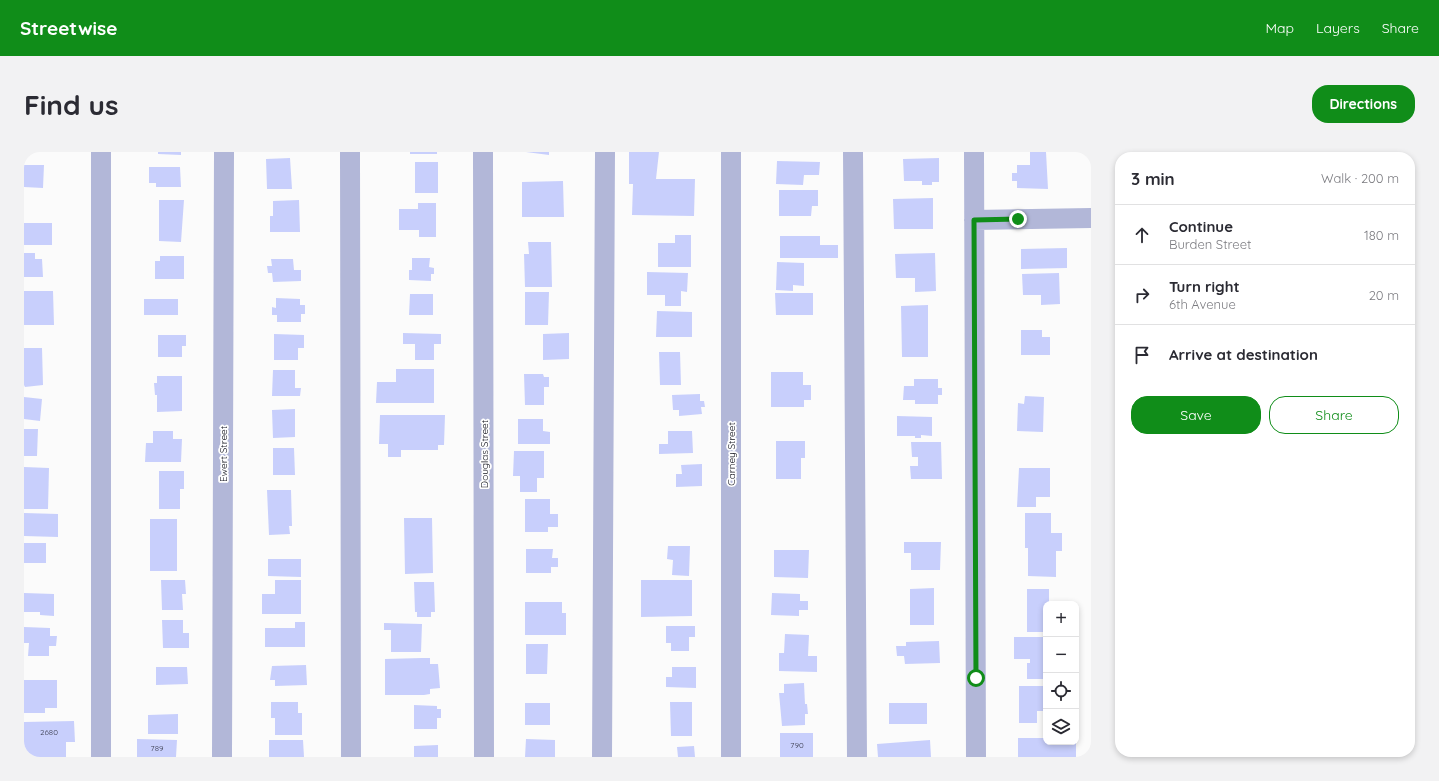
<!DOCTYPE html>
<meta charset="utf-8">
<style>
:root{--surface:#fff;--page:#f2f2f3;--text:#2b2b33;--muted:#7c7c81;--line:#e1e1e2;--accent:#108d19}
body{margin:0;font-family:Quicksand,sans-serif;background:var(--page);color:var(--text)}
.controls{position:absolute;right:12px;bottom:12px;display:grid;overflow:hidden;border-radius:8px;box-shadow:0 2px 6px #0003}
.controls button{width:36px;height:36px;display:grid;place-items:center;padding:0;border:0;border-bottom:1px solid var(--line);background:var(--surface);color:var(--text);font:20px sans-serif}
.stop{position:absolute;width:12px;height:12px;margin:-9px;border:3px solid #108d19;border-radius:50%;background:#fff}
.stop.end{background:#108d19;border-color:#fff;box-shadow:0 1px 4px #0008}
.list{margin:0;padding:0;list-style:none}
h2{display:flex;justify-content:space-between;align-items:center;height:52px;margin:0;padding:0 16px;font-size:17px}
h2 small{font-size:13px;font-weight:400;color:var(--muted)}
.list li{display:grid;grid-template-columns:26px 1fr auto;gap:12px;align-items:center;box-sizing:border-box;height:60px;padding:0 16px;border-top:1px solid var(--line)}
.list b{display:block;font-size:15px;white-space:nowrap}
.list p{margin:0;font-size:13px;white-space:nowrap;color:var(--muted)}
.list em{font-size:13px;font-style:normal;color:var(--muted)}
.actions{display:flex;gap:8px;padding:12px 16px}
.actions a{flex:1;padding:9px 0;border:1px solid var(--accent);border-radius:16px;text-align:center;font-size:14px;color:var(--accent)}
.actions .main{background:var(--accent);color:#fff}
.icon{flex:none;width:22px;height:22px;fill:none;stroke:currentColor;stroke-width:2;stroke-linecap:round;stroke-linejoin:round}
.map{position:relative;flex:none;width:1067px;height:605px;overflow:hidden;border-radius:16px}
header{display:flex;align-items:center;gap:24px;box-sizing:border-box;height:56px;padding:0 20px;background:var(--accent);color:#fff}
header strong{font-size:19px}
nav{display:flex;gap:22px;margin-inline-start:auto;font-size:14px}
.intro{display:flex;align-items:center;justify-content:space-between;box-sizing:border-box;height:96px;padding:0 24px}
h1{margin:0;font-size:28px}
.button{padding:10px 18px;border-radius:16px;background:var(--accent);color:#fff;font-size:14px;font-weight:700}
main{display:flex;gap:24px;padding:0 24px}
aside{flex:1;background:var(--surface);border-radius:16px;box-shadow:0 2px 6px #0003}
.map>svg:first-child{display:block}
.building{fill:#c8cffc}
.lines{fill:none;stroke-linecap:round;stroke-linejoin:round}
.minor{stroke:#b2b7d8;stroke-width:20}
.route{stroke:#108d19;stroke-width:5}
.labels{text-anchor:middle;stroke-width:3.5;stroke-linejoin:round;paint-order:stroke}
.number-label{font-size:8px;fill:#3f4154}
.street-label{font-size:10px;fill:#11121c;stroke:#fff}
</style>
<header>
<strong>Streetwise</strong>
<nav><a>Map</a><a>Layers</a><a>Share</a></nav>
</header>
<div class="intro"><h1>Find us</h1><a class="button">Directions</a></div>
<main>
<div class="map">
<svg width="1067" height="605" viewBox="0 0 1067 605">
<rect width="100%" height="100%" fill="#fbfbfb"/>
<path class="building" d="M134,0H157V3L134,2Z
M386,0H413V2H386Z
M502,0H525V3Z
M605,0H635L632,27H671L670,64L608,63L609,32H605Z
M1006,0H1022L1024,37L993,36V29H988V21H993V13H1006Z
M266,6L268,37H243L242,7Z
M915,6V30H908V33H898V29H880L879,7Z
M753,9L796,10L795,23H780L779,33L752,32Z
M391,10H414V41H391Z
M0,13H20L19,36L0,35Z
M125,15H156L157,35H132V31H125Z
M539,29L540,65H498V30Z
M755,38H794V54H788L787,64H755Z
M909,46V77H870L869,47Z
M135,48H160L157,90L135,89Z
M275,48L276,80H246V64H249V49Z
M394,51H412V85H395V78H375V57H394Z
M0,71H28V93H0Z
M651,83H667V115H634V91H651Z
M756,84H796V93H814V106H756Z
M504,90H527L528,135H501L500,102H505Z
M1043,96V116L997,117V97Z
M0,101H11V107H18L19,125H0Z
M911,101L912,139L891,140V126H872L871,102Z
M136,104H160V127H131V109H136Z
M388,106H406L405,115L410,116V122H407V129L385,128V118H388Z
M247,107H269L270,118H277V129L249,130L248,121H244L243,114H248Z
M753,110L780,111V134L769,133V139L752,138Z
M623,120L664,121L663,140L657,139V154H641V143H623Z
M1035,121L1036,152L1017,153V143H999L998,122Z
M0,139H29L30,173H0Z
M501,140H525L524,173H501Z
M751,141H789V163H752Z
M386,142H409V163H385Z
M252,146L276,147V153H281V162H277V170H253V163H248V155L252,156Z
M120,147H154V163H120Z
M904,153V205H878L877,154Z
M633,159L668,160V185H632Z
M997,178H1018V185H1026V203H997Z
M379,181L417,182V192H410V208H391V192H379Z
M545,181V207L519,208V182Z
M250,182L280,183V196H274V208H250Z
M134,183H162V194H158V205H134Z
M0,196H18L19,233L1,235L0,233Z
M635,200H656L657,233H636Z
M372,217H410V251H352L353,230H372Z
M249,218H271V236H277L276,244H248Z
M747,220H779V233H787V248H780V255H747Z
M500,222H519L520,225H525V235H520V253H501Z
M133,224H158V259L133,260V243H131L130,231H133Z
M890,227H914V236H918V243H914V252H891V248H879L880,234H890Z
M676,242V249H680L681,255H677L678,262L655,264V258H649L648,243Z
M1001,244L1020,245L1019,280L993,279L994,251L1000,252Z
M0,245L18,247L16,269L0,267Z
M271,257V285L249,286L248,258Z
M356,263H421L420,293H414V298H377V305H364V292H355Z
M873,264L908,265V284L897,283V286H891V284H873Z
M494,267H519V279L526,280V292H494Z
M0,277H14L13,304H0Z
M129,279H149V287H158L157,310H121L122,291H129Z
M644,279H668L669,301L635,302V292H644Z
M752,289H781V306H777V327H752Z
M887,290H917L918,327H887L886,314H894V305H888Z
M249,296H270L271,323H249Z
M490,299H520V326H513V340H496V324H489Z
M678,312V334L652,335V322H658L657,313Z
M0,315L25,316L24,357H0Z
M995,316H1026V345H1012V355H993Z
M135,319H160V337H156V357H135Z
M243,338H267L268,374H265L266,382L245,383Z
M501,347H526V362H534V375H524V380H501Z
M0,361L34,362V385L0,384Z
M1001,361H1027V381H1038V399H1032V425L1004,424V396H1001Z
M380,366H408L409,421L381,422Z
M126,367H153V419H126Z
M880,390H917L916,418H887V401H880Z
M0,391H22V411H0Z
M644,394H666L665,424L648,423L649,408L643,407Z
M502,397H529L528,406H534V415H527V421H502Z
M750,398H785L784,426L750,425Z
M244,407H277V425L244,424Z
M137,428H161L162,442H158L159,458H138Z
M251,428H277V462H238V442H251Z
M617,428H668V464L617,465Z
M390,430H410L411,460H407V465H393V460H391Z
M910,436V473H886V437Z
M1003,437H1025V452H1022V480H1003Z
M0,441L30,442V464L16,463V460H0Z
M748,441L776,442V449H784V458H775V464L747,463Z
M501,450H538V461H542V483H501Z
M138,468H159V481H165V496H139Z
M271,470H281V495H241V476H271Z
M360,471L398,472L397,500H367V478H360Z
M642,474H671V485H665V499H647V491H642Z
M0,475L26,476V484H33L32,494H25V504H4L5,491H0Z
M761,482L785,483L784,504H793V520L755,519V501H760Z
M990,485H1022V527H1003V511H1006V507H990Z
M915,489L916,511L881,512L880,504H873L872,494H882V490Z
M502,492H524L523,522H502Z
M398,506H406V512H414L416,536L406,537V542L400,543H361V507Z
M282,513L283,533L251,534V528H246L248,514Z
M132,515H163L164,532L132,533Z
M648,515H672V536L642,535V525H648Z
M0,528H33V556H21V561H0Z
M780,531L781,552H783L784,562H781V573L758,574L755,541H760V532Z
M995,534H1022V559H1013V571H995Z
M247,550H274V561H278V583H251V566H247Z
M646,550H668V584H647Z
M501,551H526V573H501Z
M865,551H903V572H865Z
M390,553L413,554V557H417V566H413V577H390Z
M154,562V582H124V563Z
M50,569L51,590H42V605H0V570Z
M756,581H789V605H756Z
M994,586H1022V590H1052V605H994Z
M113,587L153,588L152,605H113Z
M502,587L531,588V605H501Z
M245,588H279L280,605H245Z
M906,588L907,605H854L853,592Z
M414,593V605H390V594Z
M670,594L671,605H654L653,595Z"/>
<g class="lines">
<path class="minor" d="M326,0L327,605
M459,0L460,605
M707,0V605
M829,0L833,605
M950,0L952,605
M950,68L1067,66
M77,605V0
M198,605L200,0
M578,605L581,0"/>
</g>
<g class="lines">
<path class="route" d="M952,526L950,68L994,67"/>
</g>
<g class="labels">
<g class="number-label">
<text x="25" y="583">2680</text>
<text x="773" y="596">790</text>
<text x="133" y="599">789</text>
</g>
<g class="street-label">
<text transform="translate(199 302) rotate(-90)" y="4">Ewert Street</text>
<text transform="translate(460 302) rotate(-90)" y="4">Douglas Street</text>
<text transform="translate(707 302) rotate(-90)" y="4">Carney Street</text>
</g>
</g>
</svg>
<div class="controls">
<button>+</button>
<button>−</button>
<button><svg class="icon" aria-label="locate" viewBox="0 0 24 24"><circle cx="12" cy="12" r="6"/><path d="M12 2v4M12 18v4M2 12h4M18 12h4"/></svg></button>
<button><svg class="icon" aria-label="layers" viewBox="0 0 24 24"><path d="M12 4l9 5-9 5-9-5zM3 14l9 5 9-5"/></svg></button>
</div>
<div class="stop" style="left:952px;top:526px"></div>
<div class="stop end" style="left:994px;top:67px"></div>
</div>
<aside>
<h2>3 min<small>Walk · 200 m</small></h2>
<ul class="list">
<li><svg class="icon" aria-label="ahead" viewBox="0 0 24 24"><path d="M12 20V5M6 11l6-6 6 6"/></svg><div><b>Continue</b><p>Burden Street</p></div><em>180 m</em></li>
<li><svg class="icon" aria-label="right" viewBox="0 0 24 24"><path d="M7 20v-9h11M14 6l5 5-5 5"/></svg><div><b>Turn right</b><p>6th Avenue</p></div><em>20 m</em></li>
<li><svg class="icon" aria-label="arrive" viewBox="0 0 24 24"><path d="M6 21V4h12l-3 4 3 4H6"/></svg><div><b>Arrive at destination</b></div></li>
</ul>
<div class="actions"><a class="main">Save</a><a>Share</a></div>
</aside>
</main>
